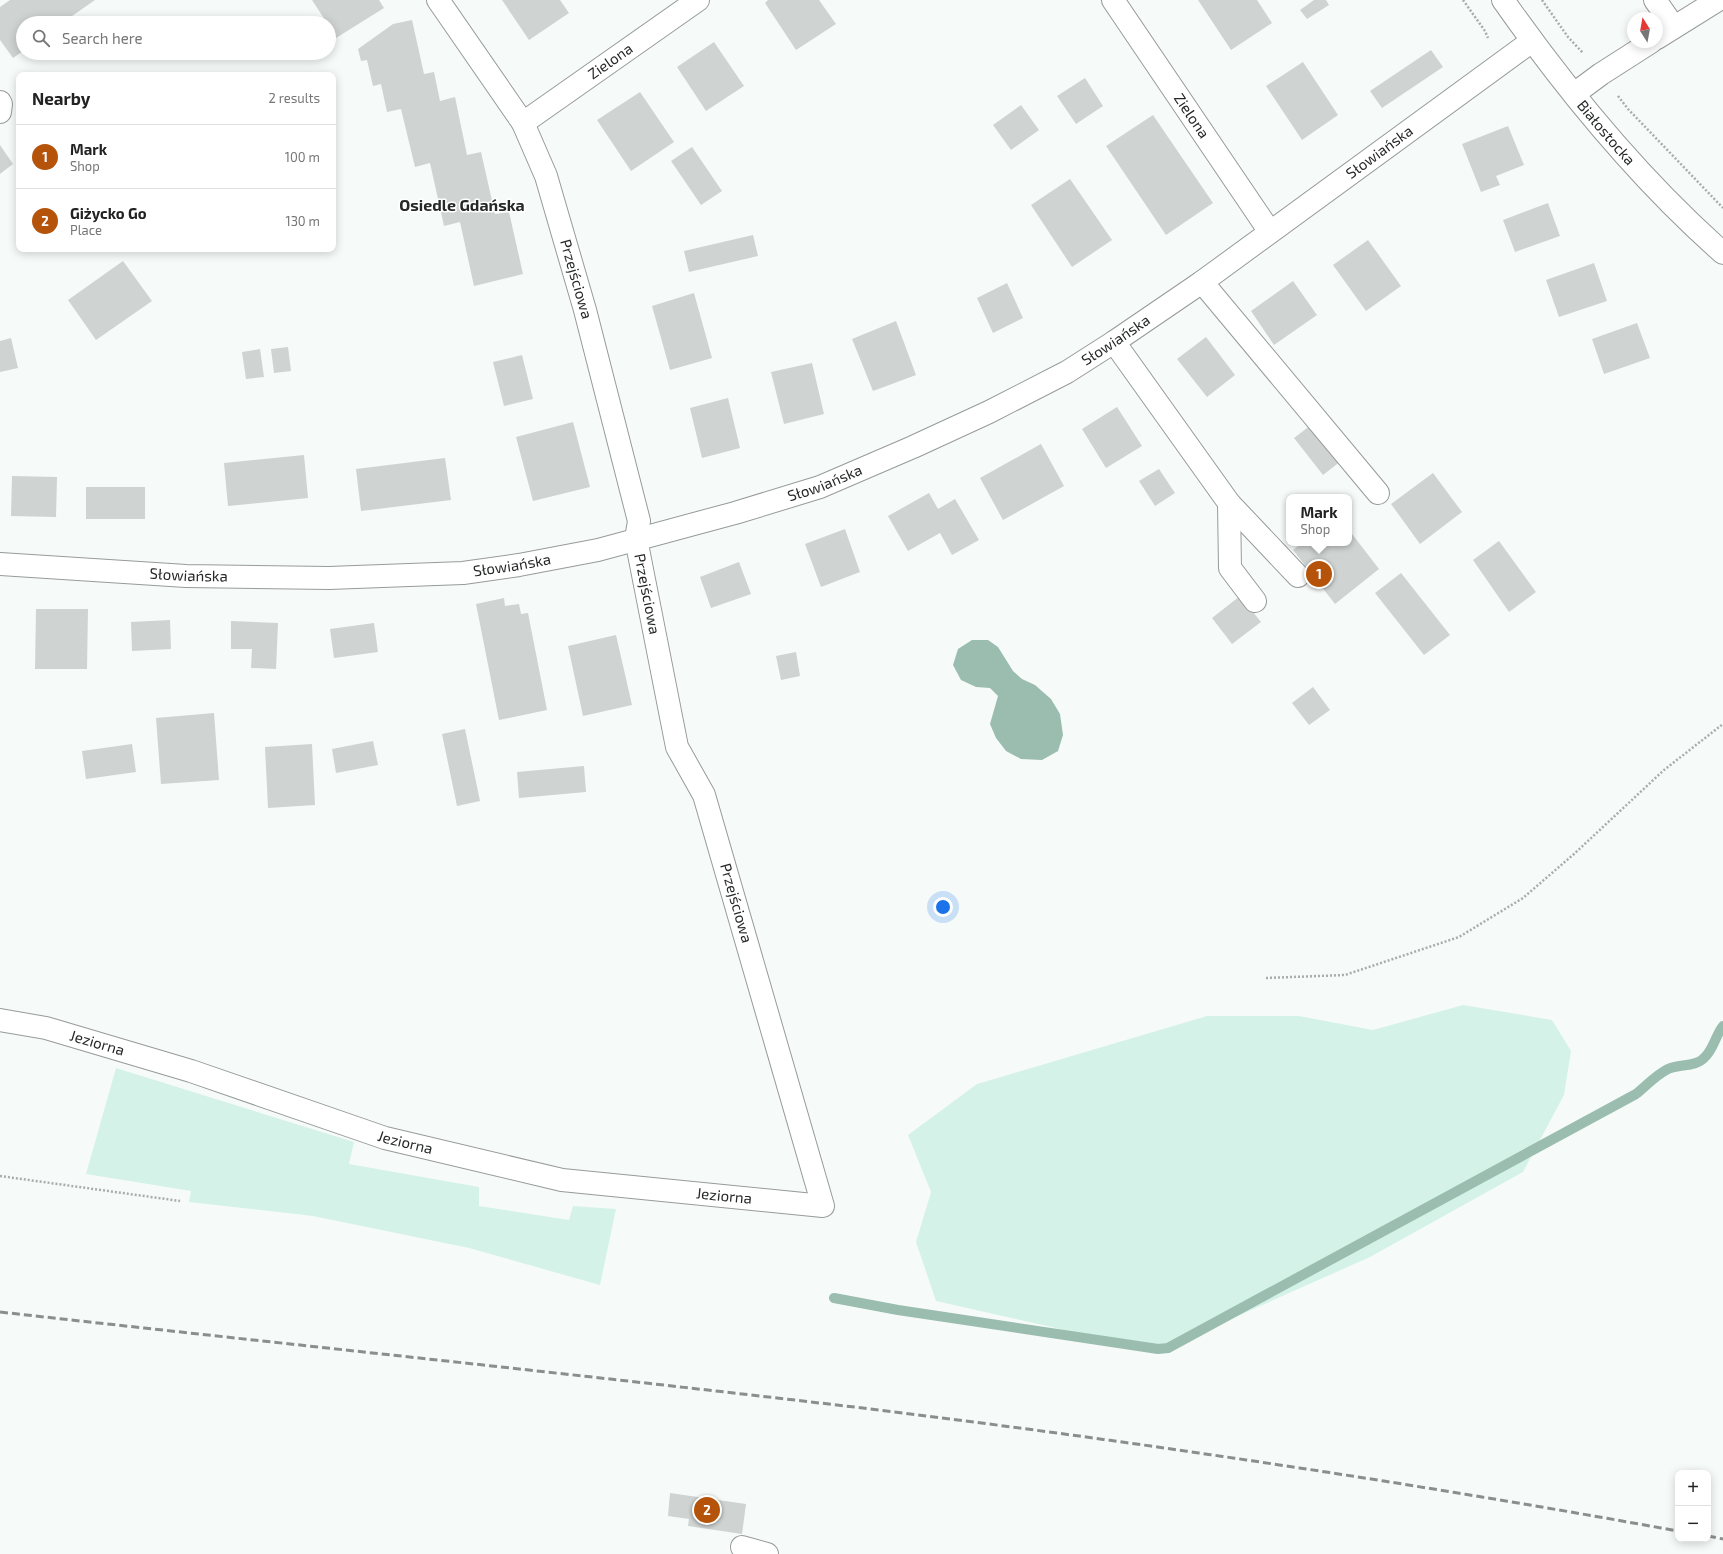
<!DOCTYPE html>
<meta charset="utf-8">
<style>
:root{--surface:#fff;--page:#f6f6f6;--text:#222;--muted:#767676;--line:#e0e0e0;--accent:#b45309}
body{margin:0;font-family:"Exo 2",sans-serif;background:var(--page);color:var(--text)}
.controls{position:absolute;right:12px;bottom:12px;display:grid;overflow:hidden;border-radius:8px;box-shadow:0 2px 10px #0003}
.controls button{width:36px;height:36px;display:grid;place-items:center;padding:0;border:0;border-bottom:1px solid var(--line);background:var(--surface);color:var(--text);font:20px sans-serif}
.compass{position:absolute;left:1627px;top:12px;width:36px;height:36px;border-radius:50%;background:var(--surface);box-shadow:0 2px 10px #0003;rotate:349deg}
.you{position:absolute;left:943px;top:907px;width:14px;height:14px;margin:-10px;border:3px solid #fff;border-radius:50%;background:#1a73e8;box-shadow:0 0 0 6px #1a73e833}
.badge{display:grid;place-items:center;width:26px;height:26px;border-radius:50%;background:var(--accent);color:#fff;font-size:13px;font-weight:700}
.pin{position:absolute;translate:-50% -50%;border:2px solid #fff;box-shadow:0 1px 4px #0006}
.popup{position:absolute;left:1286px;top:494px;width:66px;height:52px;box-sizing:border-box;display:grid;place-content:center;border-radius:8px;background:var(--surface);filter:drop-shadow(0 1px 3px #0005);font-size:13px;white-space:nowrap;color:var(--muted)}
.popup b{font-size:15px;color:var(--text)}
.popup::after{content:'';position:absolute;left:50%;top:100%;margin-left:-8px;border:8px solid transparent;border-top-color:var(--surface)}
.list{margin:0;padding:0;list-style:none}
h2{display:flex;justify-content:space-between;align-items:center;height:52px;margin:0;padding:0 16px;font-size:17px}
h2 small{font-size:13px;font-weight:400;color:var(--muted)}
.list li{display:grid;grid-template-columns:26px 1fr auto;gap:12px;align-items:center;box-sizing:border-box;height:64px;padding:0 16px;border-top:1px solid var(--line)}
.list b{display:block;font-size:15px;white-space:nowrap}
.list p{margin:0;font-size:13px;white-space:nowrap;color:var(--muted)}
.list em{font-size:13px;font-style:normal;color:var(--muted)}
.icon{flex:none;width:22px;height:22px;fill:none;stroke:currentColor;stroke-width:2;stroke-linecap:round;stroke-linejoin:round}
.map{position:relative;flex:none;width:1723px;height:1554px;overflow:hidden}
.search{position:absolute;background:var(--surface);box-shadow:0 2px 10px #0003;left:16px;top:16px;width:320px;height:44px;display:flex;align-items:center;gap:10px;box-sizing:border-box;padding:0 14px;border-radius:22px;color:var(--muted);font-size:15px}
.panel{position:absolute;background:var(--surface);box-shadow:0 2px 10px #0003;left:16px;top:72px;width:320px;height:180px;border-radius:8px}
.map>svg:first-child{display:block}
.green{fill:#d5f2e8}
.water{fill:#9abdb0}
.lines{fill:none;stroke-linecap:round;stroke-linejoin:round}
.stream{stroke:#9abdb0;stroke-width:10}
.building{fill:#cfd3d2}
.minor-casing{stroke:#969b99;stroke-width:24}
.path{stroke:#a8acaa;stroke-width:2.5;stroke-dasharray:2 2;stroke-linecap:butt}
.minor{stroke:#fff;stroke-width:22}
.rail{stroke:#8b8e8d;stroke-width:3;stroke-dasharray:8 4;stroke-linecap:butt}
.labels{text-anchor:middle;stroke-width:3;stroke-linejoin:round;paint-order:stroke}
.street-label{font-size:15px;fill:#262827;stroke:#fff}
.neighbourhood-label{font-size:16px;font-weight:bold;fill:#262827;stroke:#fff}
</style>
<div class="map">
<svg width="1723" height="1554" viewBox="0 0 1723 1554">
<rect width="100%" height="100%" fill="#f6fbf9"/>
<path class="green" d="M1463,1005L1552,1020L1571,1051L1564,1095L1523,1172L1370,1257L1168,1347L1095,1337L936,1301L916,1242L931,1192L908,1135L977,1084L1207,1016H1299L1373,1030Z
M116,1068L354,1142L349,1164L479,1187V1206L569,1220L573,1206L616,1209L600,1285L469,1248L313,1216L189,1202L191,1191L86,1174Z"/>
<path class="water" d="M972,640H988L998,647L1013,671L1022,679L1035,685L1051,699L1060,714L1063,735L1058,751L1042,760L1021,759L1006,751L996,738L990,724L998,696L990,688L976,687L961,680L953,665L958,649Z"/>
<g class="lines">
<path class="stream" d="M834,1298L898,1310L1158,1349L1168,1348L1636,1094C1647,1085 1656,1075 1668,1069C1679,1064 1696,1067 1704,1058C1714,1049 1715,1036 1723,1026"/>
</g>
<path class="building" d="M10,0H95L62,23H23V51L13,58L0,40V7Z
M312,0H379L384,8L336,38L329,27V23H327Z
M502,0H560L569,13L529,40Z
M768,0H819L836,24L796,50L765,3Z
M1198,0H1257L1272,23L1231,50Z
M1314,0H1326L1329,5L1307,19L1300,10Z
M412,20L424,74L434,72L440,101L455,97L467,155L481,152L495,214L509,212L523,274L474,286L460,222L444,226L430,163L415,167L401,109L387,112L381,84L373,86L367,60L361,61L358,49L393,24Z
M714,42L744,86L706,111L677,67Z
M1431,50L1443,67L1382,108L1370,91Z
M1303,62L1338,115L1302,140L1266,86Z
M1085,78L1103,106L1076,124L1057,96Z
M640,92L674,142L631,171L597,120Z
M1021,105L1039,130L1011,150L993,125Z
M1153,115L1213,203L1166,235L1106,146Z
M1508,126L1524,165L1496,176L1500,185L1481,192L1462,144Z
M0,145L13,164L0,174Z
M692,147L722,191L701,205L671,161Z
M1070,179L1112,240L1072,267L1031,205Z
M1548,203L1560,236L1515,252L1503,220Z
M753,235L758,256L689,272L684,251Z
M1368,240L1401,286L1366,311L1333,265Z
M123,261L152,301L96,340L68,300Z
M1594,263L1607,301L1559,317L1546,280Z
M1293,281L1317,315L1274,345L1251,311Z
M1007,283L1023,318L993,333L977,298Z
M694,293L712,358L670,370L652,306Z
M896,321L916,375L873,391L852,339Z
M1637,323L1650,358L1604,374L1592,339Z
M1206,337L1235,375L1207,397L1177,359Z
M11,338L18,368L0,372V341Z
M288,347L291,371L274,373L271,349Z
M260,349L264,377L246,379L242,352Z
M522,355L533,399L504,406L493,362Z
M812,363L824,414L784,424L771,372Z
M728,398L740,448L702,458L690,408Z
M1117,407L1142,446L1106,468L1082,429Z
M573,422L590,487L533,501L516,437Z
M1311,425L1341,461L1323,475L1294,438Z
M1041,444L1064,486L1003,520L980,478Z
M304,455L308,498L228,506L224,463Z
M445,458L451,500L361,511L356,469Z
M1159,469L1175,493L1155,506L1139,481Z
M1433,473L1462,512L1420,544L1391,504Z
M12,476L57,477L56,517L11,516Z
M86,487H145V519H86Z
M929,493L938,509L955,499L979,540L952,555L940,533L908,551L888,516Z
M845,529L860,572L821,587L805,544Z
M1349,530L1379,569L1335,604L1293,550L1302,543H1349Z
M1499,541L1536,592L1509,612L1473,560Z
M739,562L751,594L711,608L700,577Z
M1401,573L1450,635L1424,655L1375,593Z
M1240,596L1261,622L1232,644L1212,618Z
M504,598L505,606L519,604L521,614L528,613L547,710L499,720L476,604Z
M36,609H88L87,669H35Z
M170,620L171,649L132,651L131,622Z
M231,621L278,623L276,669L251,668L252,649H231Z
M374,623L378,652L334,658L330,629Z
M616,635L632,705L583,716L568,646Z
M796,652L800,676L781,680L776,656Z
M1313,687L1330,710L1309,725L1292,703Z
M214,713L219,780L161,784L156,718Z
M465,729L480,801L457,806L442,734Z
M373,741L378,765L336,773L332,749Z
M132,744L136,772L86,779L82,751Z
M312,744L315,805L268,808L265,747Z
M584,766L586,792L519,798L517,772Z
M670,1493L746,1504L742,1534L688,1526L689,1519L668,1516Z"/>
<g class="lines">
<g class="minor-casing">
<g id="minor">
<path id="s1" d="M1113,0L1270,232"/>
<path id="s2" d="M1503,0C1567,91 1639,179 1723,253"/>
<path d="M1655,0L1674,27"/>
<path d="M1657,38L1718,0"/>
<path d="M1574,94L1601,74L1651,42"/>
<path d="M0,102L1,104L0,112"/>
<path id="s3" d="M523,123L698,0"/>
<path d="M1202,282L1378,493"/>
<path d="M1114,342L1229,503L1298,576"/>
<path d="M1229,503L1230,568L1255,601"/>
<path id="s4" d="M0,564L186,576L329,578L463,573L519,565L598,550L735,513L820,487L913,447L989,412L1067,372L1114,342L1202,282L1532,41"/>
<path id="s5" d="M0,1020L46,1028L191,1071L385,1138L562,1180L823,1206L704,795L677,747L636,539L639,521L585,310L546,176L523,123L438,0"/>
<path d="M742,1547L767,1554"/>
</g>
</g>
<path class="path" d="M1463,0L1485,31L1488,38
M1542,0L1568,37L1583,53
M1618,96L1628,109L1723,208
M1266,978L1345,975L1459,937L1523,898L1574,854L1664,770L1723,724
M0,1176L180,1201"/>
<use href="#minor" class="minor"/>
<path class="rail" d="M0,1312C293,1345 586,1375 879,1410C1146,1443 1413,1483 1678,1531
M1708,1536L1723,1539"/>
</g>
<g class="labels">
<g class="street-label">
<text dy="5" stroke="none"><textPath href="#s3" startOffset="107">Zielona</textPath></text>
<text dy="5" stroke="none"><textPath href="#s1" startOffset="140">Zielona</textPath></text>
<text dy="5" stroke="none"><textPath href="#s2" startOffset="168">Białostocka</textPath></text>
<text dy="5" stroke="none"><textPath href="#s4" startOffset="1486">Słowiańska</textPath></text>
<text transform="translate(576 279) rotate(74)" y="5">Przejściowa</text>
<text dy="5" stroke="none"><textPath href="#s4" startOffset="1162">Słowiańska</textPath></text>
<text dy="5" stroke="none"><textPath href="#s4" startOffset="837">Słowiańska</textPath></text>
<text dy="5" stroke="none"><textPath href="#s4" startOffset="513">Słowiańska</textPath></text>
<text dy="5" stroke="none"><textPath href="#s4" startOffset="189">Słowiańska</textPath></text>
<text transform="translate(647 594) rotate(79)" y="5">Przejściowa</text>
<text transform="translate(736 903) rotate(74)" y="5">Przejściowa</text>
<text dy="5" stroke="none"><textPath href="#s5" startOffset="100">Jeziorna</textPath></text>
<text dy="5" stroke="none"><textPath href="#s5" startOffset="424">Jeziorna</textPath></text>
<text dy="5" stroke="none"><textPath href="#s5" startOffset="748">Jeziorna</textPath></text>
</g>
<g class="neighbourhood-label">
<text x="462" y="211">Osiedle Gdańska</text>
</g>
</g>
</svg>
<div class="controls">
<button>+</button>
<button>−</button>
</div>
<svg class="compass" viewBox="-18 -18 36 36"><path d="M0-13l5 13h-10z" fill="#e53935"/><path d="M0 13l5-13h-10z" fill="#767676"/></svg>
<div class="you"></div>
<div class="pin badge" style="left:1319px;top:574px">1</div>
<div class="popup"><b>Mark</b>Shop</div>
<div class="pin badge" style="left:707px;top:1510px">2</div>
<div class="search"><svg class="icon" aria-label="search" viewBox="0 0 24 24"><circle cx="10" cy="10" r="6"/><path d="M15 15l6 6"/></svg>Search here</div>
<section class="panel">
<h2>Nearby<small>2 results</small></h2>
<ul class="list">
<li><span class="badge">1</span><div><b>Mark</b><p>Shop</p></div><em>100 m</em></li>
<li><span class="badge">2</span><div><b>Giżycko Go</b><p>Place</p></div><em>130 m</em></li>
</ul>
</section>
</div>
